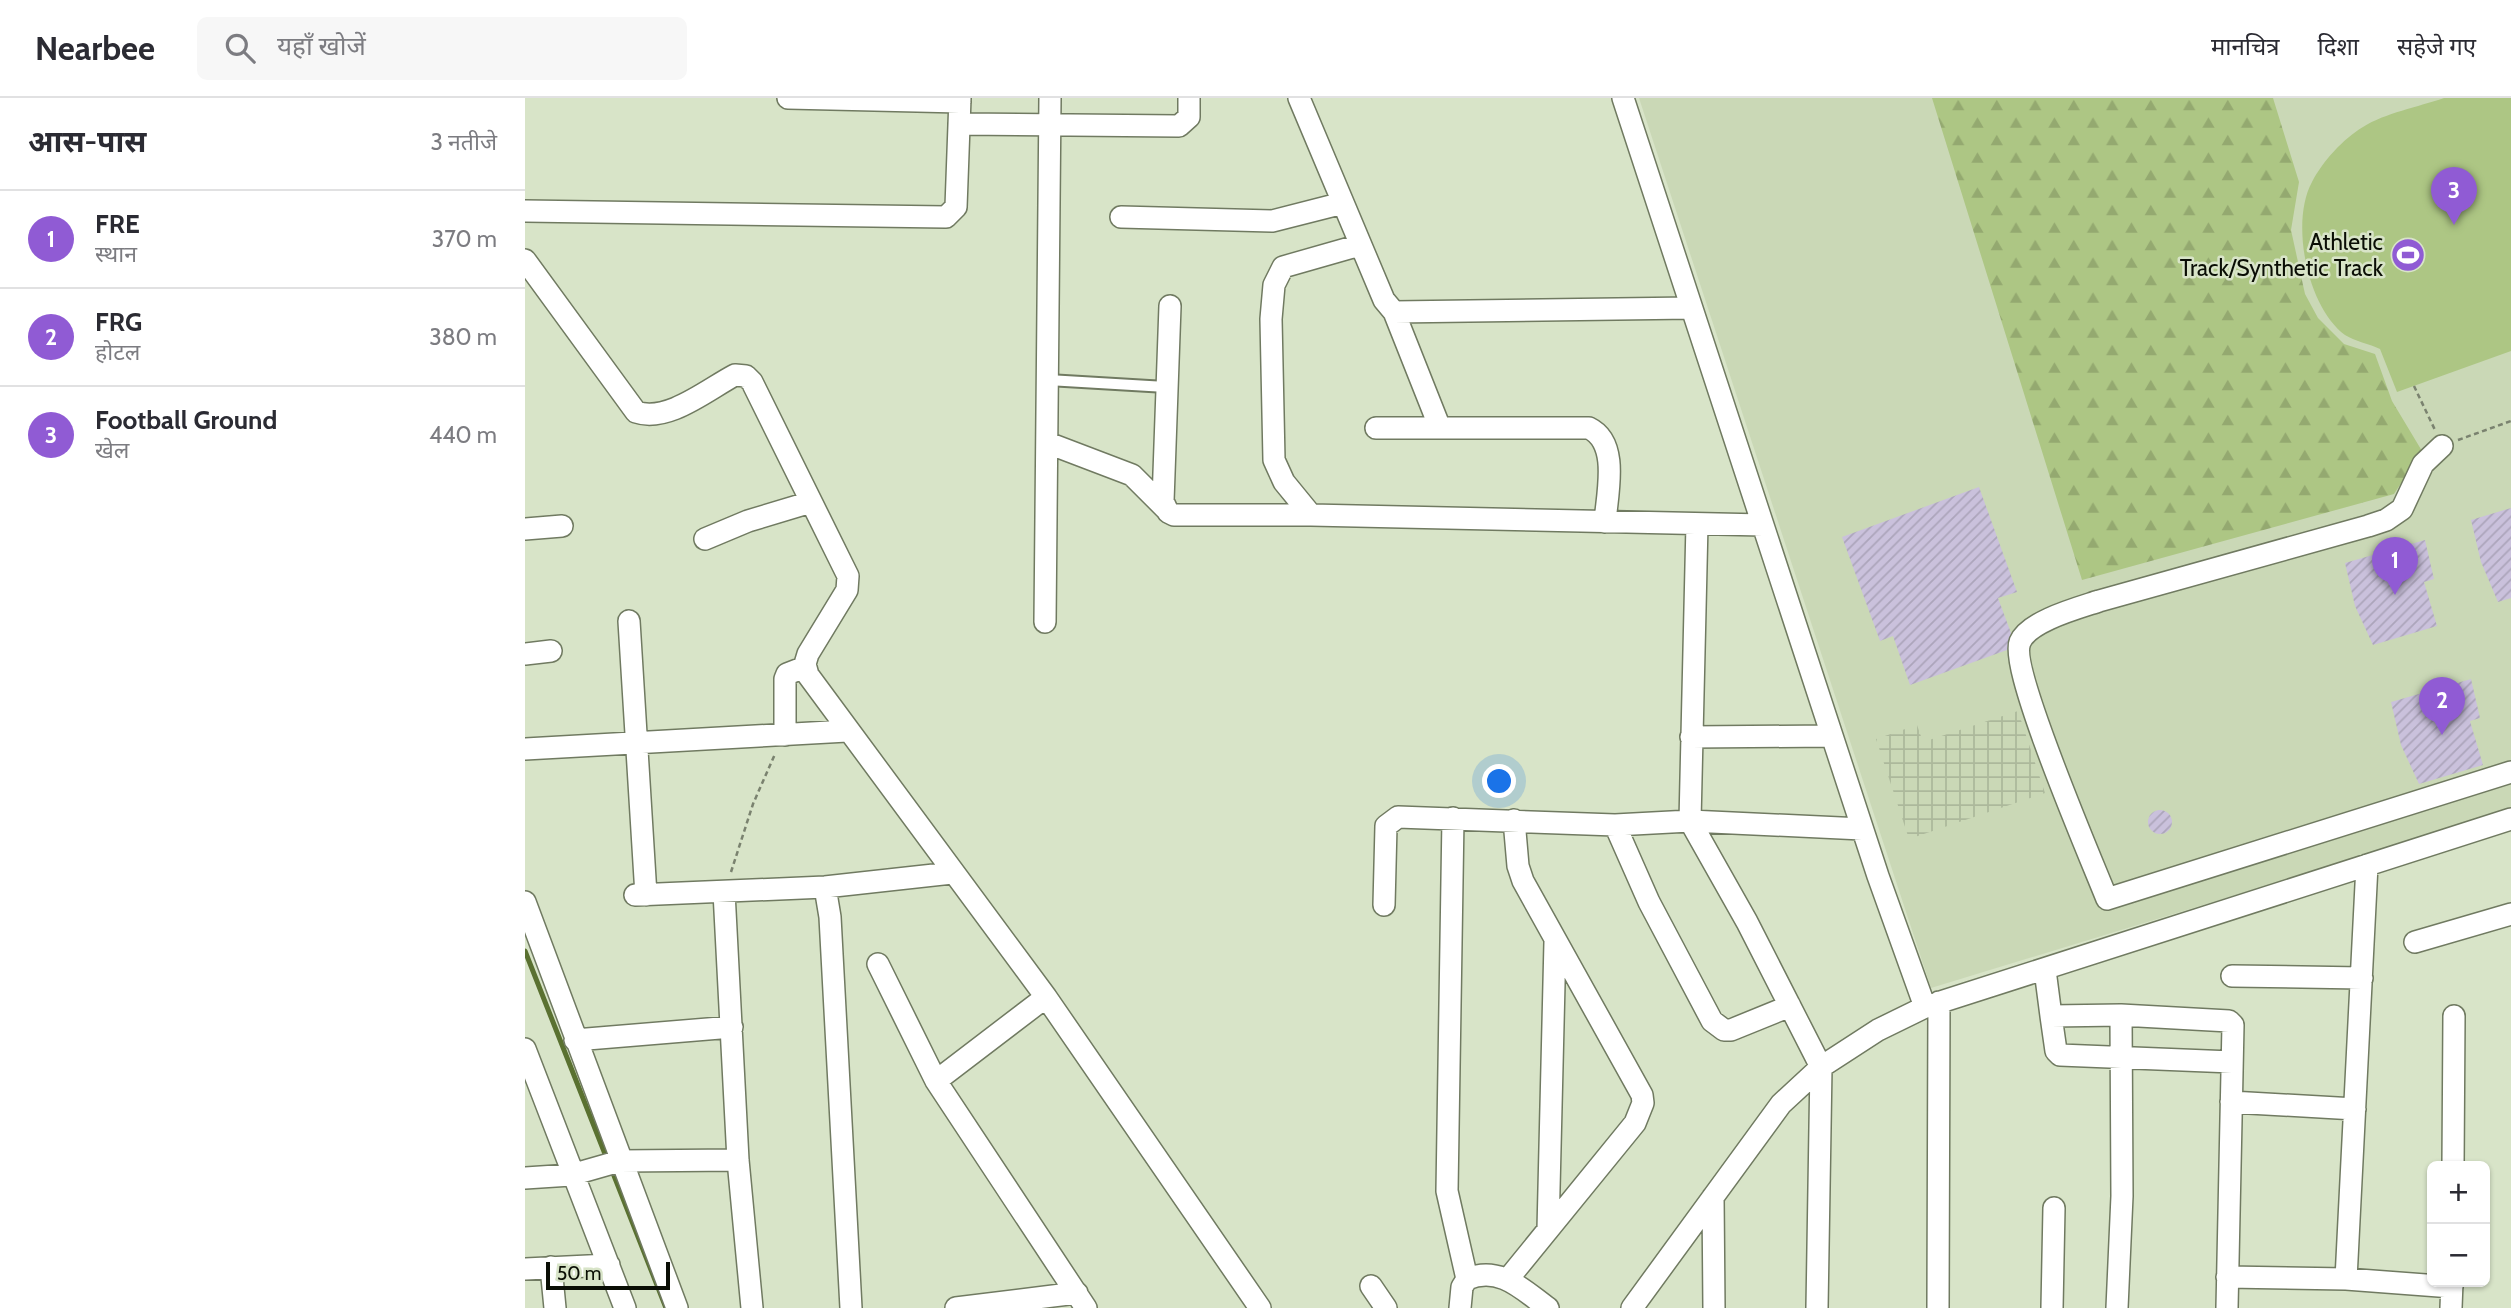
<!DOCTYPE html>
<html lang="hi">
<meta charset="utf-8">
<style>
:root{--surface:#fff;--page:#f7f7f7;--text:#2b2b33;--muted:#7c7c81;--line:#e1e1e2;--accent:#905bd4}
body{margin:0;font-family:Cabin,"Noto Sans Devanagari",sans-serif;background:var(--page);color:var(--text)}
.controls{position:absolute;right:21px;bottom:21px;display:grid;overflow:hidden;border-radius:10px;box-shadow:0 2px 5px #0004}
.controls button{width:63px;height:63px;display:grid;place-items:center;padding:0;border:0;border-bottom:2px solid var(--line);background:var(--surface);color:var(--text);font:35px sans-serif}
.scale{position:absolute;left:21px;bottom:18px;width:124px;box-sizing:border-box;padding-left:7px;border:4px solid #0a0e05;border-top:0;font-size:19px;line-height:24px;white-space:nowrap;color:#0a0e05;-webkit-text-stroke:5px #d8e4c8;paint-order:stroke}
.you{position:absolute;left:975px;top:684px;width:24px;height:24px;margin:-18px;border:5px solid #fff;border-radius:50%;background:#1a73e8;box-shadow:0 0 0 10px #1a73e833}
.badge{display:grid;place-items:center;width:46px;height:46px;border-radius:50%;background:var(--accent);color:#fff;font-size:23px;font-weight:700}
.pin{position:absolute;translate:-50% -58px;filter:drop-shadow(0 2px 4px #0008)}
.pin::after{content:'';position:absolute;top:37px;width:24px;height:21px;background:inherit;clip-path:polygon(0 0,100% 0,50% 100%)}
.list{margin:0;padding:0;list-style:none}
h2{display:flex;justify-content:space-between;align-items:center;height:91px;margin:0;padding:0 28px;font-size:30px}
h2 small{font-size:23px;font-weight:400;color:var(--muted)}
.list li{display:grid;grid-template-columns:46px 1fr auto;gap:21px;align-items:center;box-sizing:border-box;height:98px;padding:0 28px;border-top:2px solid var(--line)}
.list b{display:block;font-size:26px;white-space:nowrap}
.list p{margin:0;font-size:23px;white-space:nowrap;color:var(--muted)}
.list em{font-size:23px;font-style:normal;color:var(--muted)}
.icon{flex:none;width:38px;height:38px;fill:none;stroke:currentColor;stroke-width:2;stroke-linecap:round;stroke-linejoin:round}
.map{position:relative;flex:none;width:1986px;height:1210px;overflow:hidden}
header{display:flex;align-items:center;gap:42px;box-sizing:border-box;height:98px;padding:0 35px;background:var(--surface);border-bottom:2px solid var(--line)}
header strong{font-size:33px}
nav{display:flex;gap:38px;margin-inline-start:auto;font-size:24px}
.search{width:490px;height:63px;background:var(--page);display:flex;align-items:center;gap:18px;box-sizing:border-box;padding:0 24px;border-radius:10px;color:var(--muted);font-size:26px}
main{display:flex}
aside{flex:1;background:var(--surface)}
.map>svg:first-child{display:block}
.built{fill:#cad8b6}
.industrial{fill:url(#industrial-grid)}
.grass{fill:#adc684}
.forest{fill:url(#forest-firs)}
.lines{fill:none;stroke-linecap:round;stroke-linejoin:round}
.stream{stroke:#5a7131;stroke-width:5}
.building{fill:url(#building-hatch)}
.service-casing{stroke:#707a61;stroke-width:14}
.minor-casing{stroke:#707a61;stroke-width:24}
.path{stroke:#7a826f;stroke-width:2.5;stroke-dasharray:5 3.5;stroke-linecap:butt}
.service{stroke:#fff;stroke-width:10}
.minor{stroke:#fff;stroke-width:21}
.labels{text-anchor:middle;stroke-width:5;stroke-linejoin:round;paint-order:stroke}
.poi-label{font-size:23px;fill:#0a0e05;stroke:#d8e4c8;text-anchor:end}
</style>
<header>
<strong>Nearbee</strong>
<div class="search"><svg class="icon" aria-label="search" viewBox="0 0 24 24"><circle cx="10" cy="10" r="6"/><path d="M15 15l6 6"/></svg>यहाँ खोजें</div>
<nav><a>मानचित्र</a><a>दिशा</a><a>सहेजे गए</a></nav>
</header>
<main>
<aside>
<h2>आस-पास<small>3 नतीजे</small></h2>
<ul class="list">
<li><span class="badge">1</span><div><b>FRE</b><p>स्थान</p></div><em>370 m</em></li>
<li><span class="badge">2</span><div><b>FRG</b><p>होटल</p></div><em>380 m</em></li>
<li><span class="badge">3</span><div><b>Football Ground</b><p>खेल</p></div><em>440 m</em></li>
</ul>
</aside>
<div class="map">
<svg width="1986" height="1210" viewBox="0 0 1986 1210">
<defs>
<pattern id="industrial-grid" width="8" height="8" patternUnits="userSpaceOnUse" patternTransform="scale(1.75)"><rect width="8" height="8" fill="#cad8b6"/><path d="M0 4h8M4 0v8" fill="none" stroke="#acb89b"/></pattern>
<pattern id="forest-firs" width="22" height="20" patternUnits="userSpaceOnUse" patternTransform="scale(1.75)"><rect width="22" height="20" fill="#adc684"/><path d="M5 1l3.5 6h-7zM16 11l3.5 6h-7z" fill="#94a970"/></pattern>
<pattern id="building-hatch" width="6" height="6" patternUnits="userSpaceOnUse" patternTransform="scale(1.75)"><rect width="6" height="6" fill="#cac1dc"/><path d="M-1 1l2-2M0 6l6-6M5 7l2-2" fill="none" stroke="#aca5bb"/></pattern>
</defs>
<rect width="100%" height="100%" fill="#d8e4c8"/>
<path class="built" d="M1114,0H1986V713L1406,890Z"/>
<path class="industrial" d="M1493,613L1520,695L1384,741L1351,641L1392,627L1398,644Z"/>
<path class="grass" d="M1919,0H1986V253L1872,294L1855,251C1845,246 1829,243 1820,237C1782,209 1765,124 1787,84C1798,63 1818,41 1838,29C1860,15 1893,9 1919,0Z"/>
<path class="forest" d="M1407,0H1748L1774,84L1766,132L1780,196L1793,220L1819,246L1850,256L1867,303L1897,353L1869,396L1557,482Z"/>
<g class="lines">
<path class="stream" d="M0,853L82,1061
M86,1070L141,1210"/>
</g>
<path class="building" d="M1454,389L1492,494L1473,500L1486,535L1482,552L1385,587L1368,538L1355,543L1317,439Z
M1986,410V500L1973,504L1956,464L1946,422Z
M1900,442L1909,481L1899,484L1912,528L1848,547L1830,508L1820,465Z
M1946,581L1955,620L1945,623L1958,667L1894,686L1876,647L1866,604Z
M1623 724a12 12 0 1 1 24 0a12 12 0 1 1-24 0Z"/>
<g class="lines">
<g class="service-casing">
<path id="service" d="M523,282L641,289"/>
</g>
<g class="minor-casing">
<path id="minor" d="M263,0L435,4
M774,0L859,202L869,214L1166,210
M1098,0L1353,778L1400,909
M434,26L654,28L664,19V0
M0,113L421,119L431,109L435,0
M596,119L747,123L818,105
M0,162L111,314C143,325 183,291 210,277L221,278L227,284L323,478L322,492L283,556L280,566L283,577L521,899L735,1210
M645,208L638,403L643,414L649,417H786L1238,427
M869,214L915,330
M851,330H1064C1095,345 1082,396 1080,424
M523,345L607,377L640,410
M1917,348L1898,366L1877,411L1861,422L1843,428L1574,503C1553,510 1504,523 1495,544C1484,571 1567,763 1582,801L1986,674
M786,417L759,384L749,362L746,221L749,187L758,169L835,147
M1172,426L1165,723L1222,824L1296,969L1292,1210
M0,431L37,428
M180,441L223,423L286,404
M104,523L121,797
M520,524L525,0
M0,556L26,553
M260,637V581L262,576L280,569
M1166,639L1307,638
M0,651L322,633
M928,720L922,1093L942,1181
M1090,727L1124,804L1187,923L1199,932H1206L1265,908
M300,789L305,819L326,1210
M199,794L213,1062L227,1210
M110,797L300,789L427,775
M0,804L152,1210
M859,807L861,728L873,719L1090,727L1165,723L1337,731
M1890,844L1986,816
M353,866L411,983L561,1210
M1520,872L1526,918L1596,917L1704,923L1708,927L1702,1210
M1707,878L1837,880
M1526,918L1531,953L1535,957L1707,964
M50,942L207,929
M0,951L100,1210
M411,983L521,899
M1706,1004L1830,1011
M1928,1068L1929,918
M0,1080L46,1077L95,1063L213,1062
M1188,1099L1189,1210
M1023,1132L1030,844
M26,1169L30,1210
M0,1171L84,1167
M1702,1179L1821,1181L1927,1189
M983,1181L1110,1025L1118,1005L1117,997L998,783L993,768L989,722
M1821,1181L1842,767
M846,1188L861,1210
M431,1210L552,1195
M935,1210L937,1189L942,1181C975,1167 998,1192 1023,1210
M1107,1210L1256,1006L1296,969L1353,932L1400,909L1986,721
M1413,1210L1414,904
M1527,1210L1529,1110
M1592,1210L1597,1098L1596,917
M1926,1210L1927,1184"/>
</g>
<path class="path" d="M1889,288L1910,332
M1933,342L1986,323
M206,774L228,706L250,656"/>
<use href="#service" class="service"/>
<use href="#minor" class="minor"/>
</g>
<defs>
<g id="stadium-disc" transform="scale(1.75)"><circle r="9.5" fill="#905bd4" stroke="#d8e4c8"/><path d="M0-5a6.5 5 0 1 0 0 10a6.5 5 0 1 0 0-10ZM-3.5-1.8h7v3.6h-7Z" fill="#fff"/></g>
</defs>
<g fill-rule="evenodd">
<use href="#stadium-disc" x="1883" y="157"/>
</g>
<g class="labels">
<g class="poi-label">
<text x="1858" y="152">Athletic<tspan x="1858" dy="26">Track/Synthetic Track</tspan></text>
</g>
</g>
</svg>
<div class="controls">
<button>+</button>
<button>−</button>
</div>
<div class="scale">50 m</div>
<div class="you"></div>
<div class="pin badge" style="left:1870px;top:497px">1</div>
<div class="pin badge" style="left:1917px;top:637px">2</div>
<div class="pin badge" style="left:1929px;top:127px">3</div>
</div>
</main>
